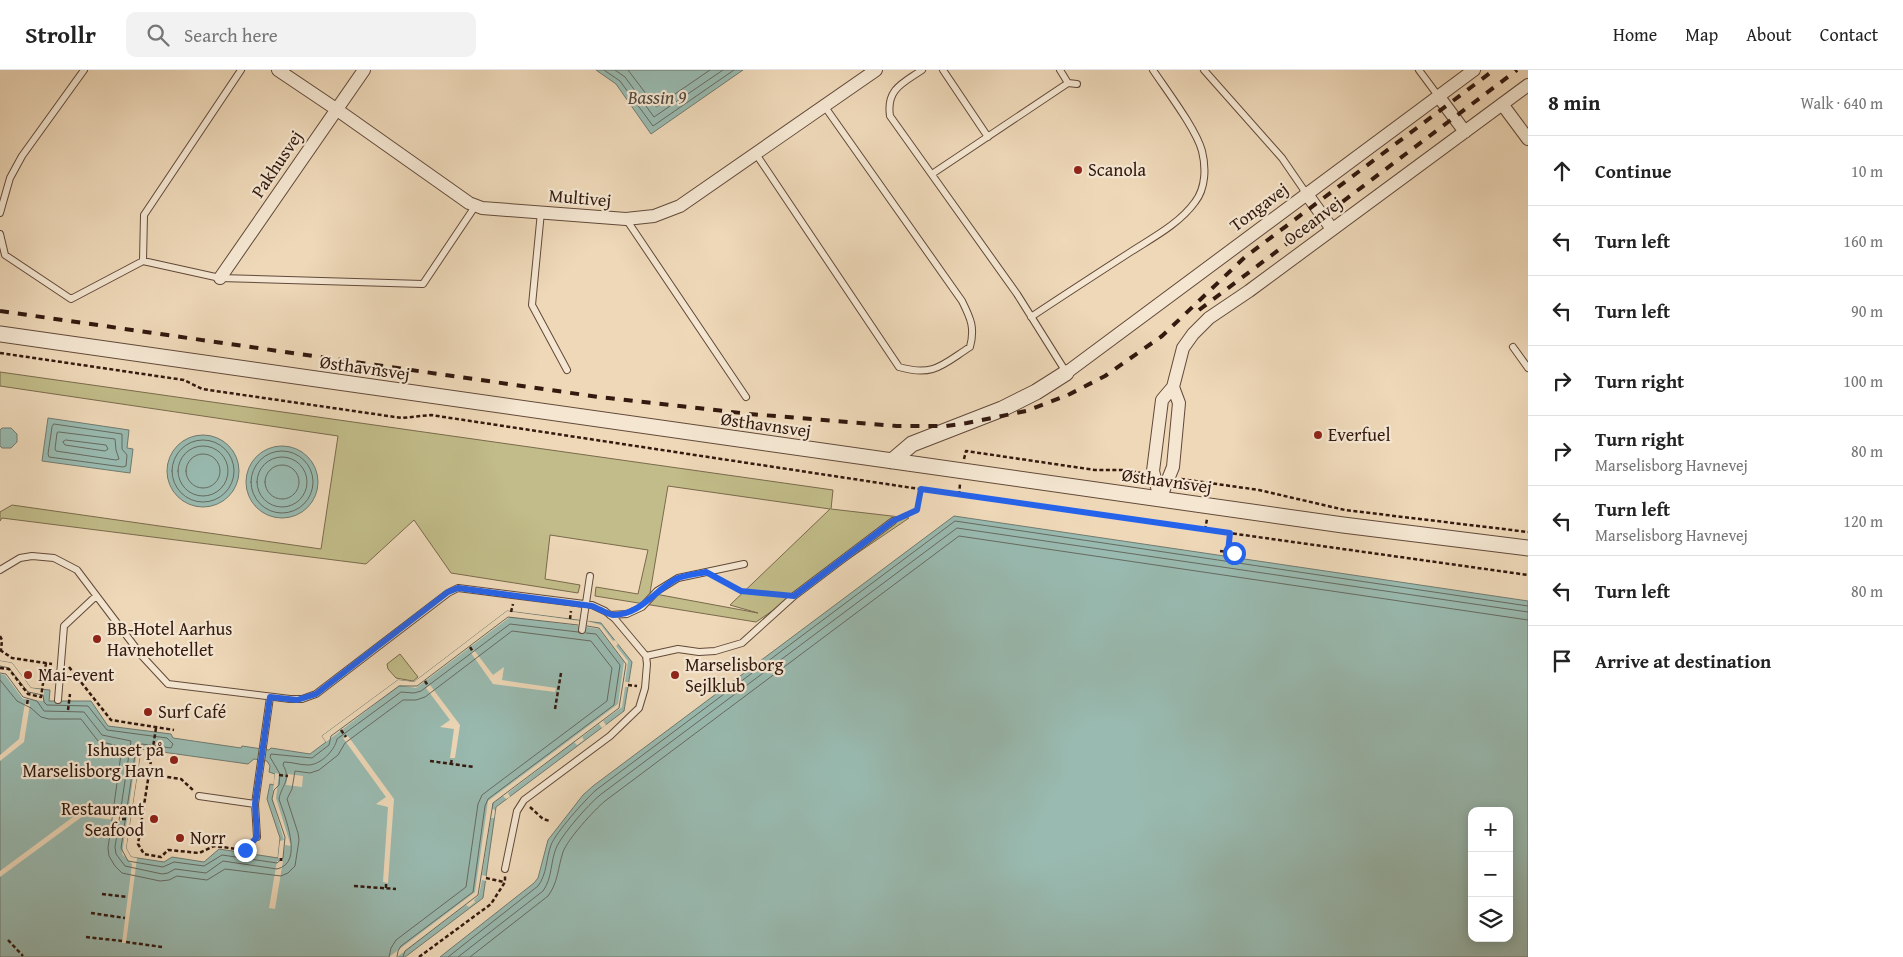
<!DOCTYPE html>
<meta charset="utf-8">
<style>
:root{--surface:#fff;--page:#f2f2f2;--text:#222;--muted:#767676;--line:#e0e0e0}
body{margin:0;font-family:"Gentium Book Plus",serif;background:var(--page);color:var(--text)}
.controls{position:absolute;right:15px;bottom:15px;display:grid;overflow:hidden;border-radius:10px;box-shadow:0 2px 12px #0003}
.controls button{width:45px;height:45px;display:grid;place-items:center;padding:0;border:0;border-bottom:1px solid var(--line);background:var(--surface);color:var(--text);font:25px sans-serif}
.stop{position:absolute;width:15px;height:15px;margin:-11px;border:4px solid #2563eb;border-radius:50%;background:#fff}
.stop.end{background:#2563eb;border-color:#fff;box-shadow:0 1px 5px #0008}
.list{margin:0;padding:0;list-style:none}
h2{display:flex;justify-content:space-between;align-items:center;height:65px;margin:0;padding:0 20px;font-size:21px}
h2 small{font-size:16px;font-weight:400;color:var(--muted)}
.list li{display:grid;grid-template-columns:32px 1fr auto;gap:15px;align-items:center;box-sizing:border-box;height:70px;padding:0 20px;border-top:1px solid var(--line)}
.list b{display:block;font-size:19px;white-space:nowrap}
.list p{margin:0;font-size:16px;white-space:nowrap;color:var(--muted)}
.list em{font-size:16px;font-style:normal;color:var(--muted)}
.icon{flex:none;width:28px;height:28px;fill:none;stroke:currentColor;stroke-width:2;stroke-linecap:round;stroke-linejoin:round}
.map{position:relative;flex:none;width:1528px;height:887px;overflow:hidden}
header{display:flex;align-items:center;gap:30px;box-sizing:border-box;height:70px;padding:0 25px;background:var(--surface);border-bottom:1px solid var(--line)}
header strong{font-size:24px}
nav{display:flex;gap:28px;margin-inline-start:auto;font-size:18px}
.search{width:350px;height:45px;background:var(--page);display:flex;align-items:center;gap:12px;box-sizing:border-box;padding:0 18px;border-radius:10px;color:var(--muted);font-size:19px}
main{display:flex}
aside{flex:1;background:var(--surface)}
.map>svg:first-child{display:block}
.green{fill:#c1bc89;stroke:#7a6a4c;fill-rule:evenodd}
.water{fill:#99bab0;stroke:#707a70;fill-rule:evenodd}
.pier{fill:#eed8b8}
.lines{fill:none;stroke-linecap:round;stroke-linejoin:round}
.shore{stroke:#666a60;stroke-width:1}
.service-casing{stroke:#624939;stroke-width:8}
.minor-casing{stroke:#624939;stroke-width:14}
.tertiary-casing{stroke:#624939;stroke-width:17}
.path{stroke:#33190f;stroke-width:2.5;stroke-dasharray:4 2.5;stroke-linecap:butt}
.service{stroke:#f4e6d1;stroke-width:6}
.minor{stroke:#f4e6d1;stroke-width:12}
.tertiary{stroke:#f4e6d1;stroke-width:15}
.rail{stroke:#33190f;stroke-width:4;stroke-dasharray:9 9;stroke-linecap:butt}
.route{stroke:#2563eb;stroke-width:6}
.poi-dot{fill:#8f2418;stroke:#f4e6d1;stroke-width:2}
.labels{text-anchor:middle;stroke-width:4.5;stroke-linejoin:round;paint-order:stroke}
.street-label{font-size:18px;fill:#33190f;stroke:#f4e6d1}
.poi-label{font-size:18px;fill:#33190f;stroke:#f4e6d1;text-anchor:start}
.water-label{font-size:19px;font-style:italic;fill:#52493f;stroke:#f4e6d1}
</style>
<header>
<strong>Strollr</strong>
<div class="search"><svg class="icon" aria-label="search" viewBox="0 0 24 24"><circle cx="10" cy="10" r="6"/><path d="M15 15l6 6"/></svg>Search here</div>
<nav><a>Home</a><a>Map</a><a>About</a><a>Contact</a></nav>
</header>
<main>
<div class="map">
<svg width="1528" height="887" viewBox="0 0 1528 887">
<rect width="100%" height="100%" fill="#eed8b8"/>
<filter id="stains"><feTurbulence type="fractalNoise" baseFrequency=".004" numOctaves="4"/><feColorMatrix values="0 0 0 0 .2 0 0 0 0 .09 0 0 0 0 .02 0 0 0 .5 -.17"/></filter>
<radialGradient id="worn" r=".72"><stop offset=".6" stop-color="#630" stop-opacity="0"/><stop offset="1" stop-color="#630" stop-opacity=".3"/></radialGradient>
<path class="green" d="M0,302L833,420L831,439L909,448L756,552L595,526L596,517L638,524L648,480L550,465L545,509L580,515L578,523L451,503L414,450L366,494L2,448L0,451V442L12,435L321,479L338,366L0,316ZM668,416L830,439L730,535L758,543L650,523Z
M400,584L418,607L413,611L396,608L388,599L387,594Z"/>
<path class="water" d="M596,0H743L651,64L616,14Z
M48,348L129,360L127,378L133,379L130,403L42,391Z
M2,358H11L17,364V372L11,378H2L0,376V360Z
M167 401a36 36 0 1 1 72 0a36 36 0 1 1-72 0Z
M246 412a36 36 0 1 1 72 0a36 36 0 1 1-72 0Z
M954,446L1528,531V887H440L534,813L538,808L548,770L583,725L593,716ZM1472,741H1509V868H1472Z
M507,541L601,553L632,592L624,641L496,737L483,828L405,887H0V591L12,593L31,618L50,620L49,631H91L108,656L171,664L173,668L241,678L242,676L269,680L271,678L310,684L326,672L322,666L398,610L414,612ZM141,679L248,694L254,689L267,691L270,696L269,702L275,704L274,715L270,714L267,729L280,768L278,788L219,779L204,792L172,787L164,792L131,787L126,778Z"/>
<path class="pier" d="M507,541L581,551L580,556L510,547L416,618L400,615L326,672L322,666L398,610L414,612Z
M587,551L601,555L613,571L615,570L618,574L616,576L628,591L625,612H629L628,617H625L622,637L603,651L606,655L602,658L599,654L582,667L584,670L577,675L574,672L508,723L510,727L506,729L503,726L492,734V739L495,740L494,748H491L482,805L486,806V811L482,810L479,825L474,830L475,832L469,837L466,835L397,887H389L475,822L488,731L618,634L624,592L599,559L586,557Z
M474,580L493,605L504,597L502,610L556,618L555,622L493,614L471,583Z
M0,591L12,593L31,618L44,620L43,631L23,629L5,605L0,604Z
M430,615L460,655L455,688H450L454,659L440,657L450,650L426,618Z
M25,633L30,634L24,672L0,691V685L19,669Z
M348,666L394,729L388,813L383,812L388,737L376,734L386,727L343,668Z
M139,678H141L126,778L131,787L137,788L126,873H122L132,794L122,784L137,681Z
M275,703L279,704L276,728L291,776L285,775L283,788H278L280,771L284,770L272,729Z
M288,704L303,706L302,717L286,715Z
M81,741L122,746V751L83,746L0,807V801Z
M277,791H283L275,839L269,838Z"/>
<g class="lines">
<path class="shore" d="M604,0L620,11L653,56L734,0
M615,0L625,7L654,47L723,0
M628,0L656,37L710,0
M54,354L122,364V379L127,385L126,396L123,397L49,387L48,384L52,357Z
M59,362L115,369L116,380L119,389L116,390L56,381L55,379L57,363Z
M66,370L106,375L108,379L105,381L65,375L63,372Z
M172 401a31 31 0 1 1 62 0a31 31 0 1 1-62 0Z
M178 401a25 25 0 1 1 50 0a25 25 0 1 1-50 0Z
M251 412a31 31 0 1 1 62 0a31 31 0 1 1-62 0Z
M186 401a17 17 0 1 1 34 0a17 17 0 1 1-34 0Z
M257 412a25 25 0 1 1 50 0a25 25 0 1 1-50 0Z
M265 412a17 17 0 1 1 34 0a17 17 0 1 1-34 0Z
M0,596L9,598L28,622L43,625L44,632L47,635L88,636L107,660L167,668L173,674L171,678L142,674L136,678L121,778L128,791L163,797L174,792L204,796L222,785L277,793L283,788L285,767L272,729L274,720L279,715L280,704L270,687L271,684L312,688L329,675L331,666L399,616H417L508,547L578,555
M0,603L6,604L23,627L37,631L44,641L84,642L102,665L131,671L115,777L116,784L125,796L162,804L168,803L175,799L206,803L223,791L277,799C305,793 284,745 279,729C281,716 292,710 283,695L284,692C292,692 300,695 308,695C321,695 335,680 337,669L401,622L414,623L421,621L510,554L578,562
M0,610L17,631L31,638L41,647L49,649H81L98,671L122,677L108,778L109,786L115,796L122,803L160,811L169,810L177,806L207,810L225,799L281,806L288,803L295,796L299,770L298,763L287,729L292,719L295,701L310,703L319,700L338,685L345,673L403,630H416L425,627L512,561L591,571L612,598L607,631L482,725L478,734L466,817L396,870L391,878L389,887
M397,887L398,881L401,876L473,822L485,736L488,729L614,635L620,595L596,564L586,563
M403,887L405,881L478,825L493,733L619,638L626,594L599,558L587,556
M448,887L538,816C547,804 546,789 551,775C556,762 585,730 596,720L955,451L1528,536
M458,887L543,821C553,807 550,791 557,776C565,761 587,736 600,725L957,458L1528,542
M470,887L548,826C558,813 558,797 563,782C567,770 594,740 605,731L959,466L1528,550"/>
<g class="service-casing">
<path id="service" d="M241,0L144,145L143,191L220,208L423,214L476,135
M922,0C903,13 886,19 890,46L1017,224L1066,302
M943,0L988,67
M1060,0L1068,13
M1204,0L1282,88L1306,123
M1419,0L1439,27
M756,84L899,297C934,307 942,295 970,277C975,258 971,249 962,231L825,37
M932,104L1068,13L1077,14
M541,142L532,235L567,300
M0,143L10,108L22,86L84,0
M626,149L746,327
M0,164L5,185L71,229L143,191
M1031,247C1064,225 1098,203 1132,181C1154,167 1180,153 1195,132C1206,118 1206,97 1202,81C1196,59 1167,21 1153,0
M1513,277L1528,298
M0,500L20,488L32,486L54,488L77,500L142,586L168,614L290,629H302L316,624L448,523L458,518L592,535L605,541L615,549L646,586L647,594L645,618L639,638L610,666L524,730L517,741L505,799
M610,545L627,544L642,537L657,521L678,508L744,494
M582,560L590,506
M646,586L678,579L699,582L715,581L742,573L794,526L893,451
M58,630L64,556L96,526
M199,726L255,734
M257,767L255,734L270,627"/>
</g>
<g class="minor-casing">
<path id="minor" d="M278,0L336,39L469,133L482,138L626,149L654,146L680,136L876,0
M1439,27L1465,62
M1502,34L1528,69
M1306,123L1332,159
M220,208L364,0
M1066,303L1474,0
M1160,429L1153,401L1162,330L1173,317L1183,278L1193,264L1209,248L1249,221L1528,15
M1160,429L1173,397L1179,333L1173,317"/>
</g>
<g class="tertiary-casing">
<path id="tertiary" d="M0,264L1343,455L1528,478
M892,391L912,374L1002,339L1036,322L1066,303"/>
</g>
<path class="path" d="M0,283L184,310L202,319L402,348L431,345L959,425L1528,505
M964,389L966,381L1095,400H1125L1141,403
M1181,409L1259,420L1345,440L1528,462
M959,425L960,414
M901,447L917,440L921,419
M1205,460L1207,449
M1220,481L1234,483
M1228,482L1230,463
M719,509L741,521L782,525
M511,542L513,534
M570,549L571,541
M0,566L2,570L1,580
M470,577L473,582
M0,580L12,588L52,594
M69,597L111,650L174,660
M0,598L9,599L28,624L41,627L46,593
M425,611L428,616
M628,615L637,616
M27,634L28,629
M555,639L561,603
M68,640L70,624
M156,658L138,774L144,784L161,787L168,780L199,783L214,776L245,780L251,774
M341,660L346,667
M430,691L474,697
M451,694L452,688
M148,704L181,709L194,721
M279,705L288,706
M530,737L543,749L550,751
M122,749H127
M281,791V788
M486,808L504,812
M354,816L396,819
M386,818V812
M102,824L127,827
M91,843L125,848
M86,867L122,871
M8,870L23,886
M126,872L162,877
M419,887L491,834L505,812V806"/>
<use href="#service" class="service"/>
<use href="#minor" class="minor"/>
<use href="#tertiary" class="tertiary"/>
<path class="rail" d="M1199,240L1517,0
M0,241L599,327L750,344L897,356H946L967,353L1026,341L1068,325L1105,306L1162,266L1245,187L1494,0"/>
</g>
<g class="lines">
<path class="route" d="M245,780L257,767L255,734L270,627L297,630L316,624L448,522L458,518L592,536C598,538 607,544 613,545C640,545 654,521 676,509C685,505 697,504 706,502L741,521L794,526L893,451L917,440L921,419L1230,463L1228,482L1234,483"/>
</g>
<g class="poi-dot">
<circle cx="1078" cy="100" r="5"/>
<circle cx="1318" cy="365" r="5"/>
<circle cx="97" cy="569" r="5"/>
<circle cx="28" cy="605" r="5"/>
<circle cx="675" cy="605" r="5"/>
<circle cx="148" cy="642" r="5"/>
<circle cx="174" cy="690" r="5"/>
<circle cx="154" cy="749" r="5"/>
<circle cx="180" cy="768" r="5"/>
</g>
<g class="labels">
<g class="street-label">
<text transform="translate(277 94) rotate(-56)" y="6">Pakhusvej</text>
<text transform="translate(580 128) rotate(5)" y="6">Multivej</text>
<text transform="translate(1259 137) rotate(-37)" y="6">Tongavej</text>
<text transform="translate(1313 151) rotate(-37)" y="6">Oceanvej</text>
<text transform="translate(365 298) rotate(8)" y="6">Østhavnsvej</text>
<text transform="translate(766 355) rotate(8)" y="6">Østhavnsvej</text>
<text transform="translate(1167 411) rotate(8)" y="6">Østhavnsvej</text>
</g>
<g class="poi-label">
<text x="1088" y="106">Scanola</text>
<text x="1328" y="371">Everfuel</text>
<text x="107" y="565">BB-Hotel Aarhus<tspan x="107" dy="21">Havnehotellet</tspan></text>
<text x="685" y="601">Marselisborg<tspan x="685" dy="21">Sejlklub</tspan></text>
<text x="38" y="611">Mai-event</text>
<text x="158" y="648">Surf Café</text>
<text x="164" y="686" text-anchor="end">Ishuset på<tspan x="164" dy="21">Marselisborg Havn</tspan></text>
<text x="144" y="745" text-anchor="end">Restaurant<tspan x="144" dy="21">Seafood</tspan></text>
<text x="190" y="774">Norr</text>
</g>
<g class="water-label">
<text x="657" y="34">Bassin 9</text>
</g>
</g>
<rect width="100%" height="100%" filter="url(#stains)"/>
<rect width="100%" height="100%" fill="url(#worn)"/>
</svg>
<div class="controls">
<button>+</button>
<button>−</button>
<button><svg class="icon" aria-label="layers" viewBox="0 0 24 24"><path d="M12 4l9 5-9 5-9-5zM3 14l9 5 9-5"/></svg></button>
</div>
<div class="stop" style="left:1234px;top:483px"></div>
<div class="stop end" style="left:245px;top:780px"></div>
</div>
<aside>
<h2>8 min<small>Walk · 640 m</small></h2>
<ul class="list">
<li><svg class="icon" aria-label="ahead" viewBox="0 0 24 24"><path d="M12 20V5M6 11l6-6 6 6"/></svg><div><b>Continue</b></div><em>10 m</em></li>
<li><svg class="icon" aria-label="left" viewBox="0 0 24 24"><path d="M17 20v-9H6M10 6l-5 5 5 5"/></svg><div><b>Turn left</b></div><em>160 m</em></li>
<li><svg class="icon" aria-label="left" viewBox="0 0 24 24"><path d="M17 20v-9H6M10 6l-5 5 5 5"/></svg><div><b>Turn left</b></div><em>90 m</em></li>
<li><svg class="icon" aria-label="right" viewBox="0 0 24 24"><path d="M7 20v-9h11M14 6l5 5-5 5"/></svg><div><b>Turn right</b></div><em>100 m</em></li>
<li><svg class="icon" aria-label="right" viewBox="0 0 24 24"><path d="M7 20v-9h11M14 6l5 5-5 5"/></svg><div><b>Turn right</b><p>Marselisborg Havnevej</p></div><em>80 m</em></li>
<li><svg class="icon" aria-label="left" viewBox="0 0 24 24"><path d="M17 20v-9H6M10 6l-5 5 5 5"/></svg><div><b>Turn left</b><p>Marselisborg Havnevej</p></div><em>120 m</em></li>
<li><svg class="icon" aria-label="left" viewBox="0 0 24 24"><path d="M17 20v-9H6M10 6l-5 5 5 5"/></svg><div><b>Turn left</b></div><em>80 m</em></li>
<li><svg class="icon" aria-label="arrive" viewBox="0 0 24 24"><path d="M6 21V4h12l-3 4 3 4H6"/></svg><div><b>Arrive at destination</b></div></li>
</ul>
</aside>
</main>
